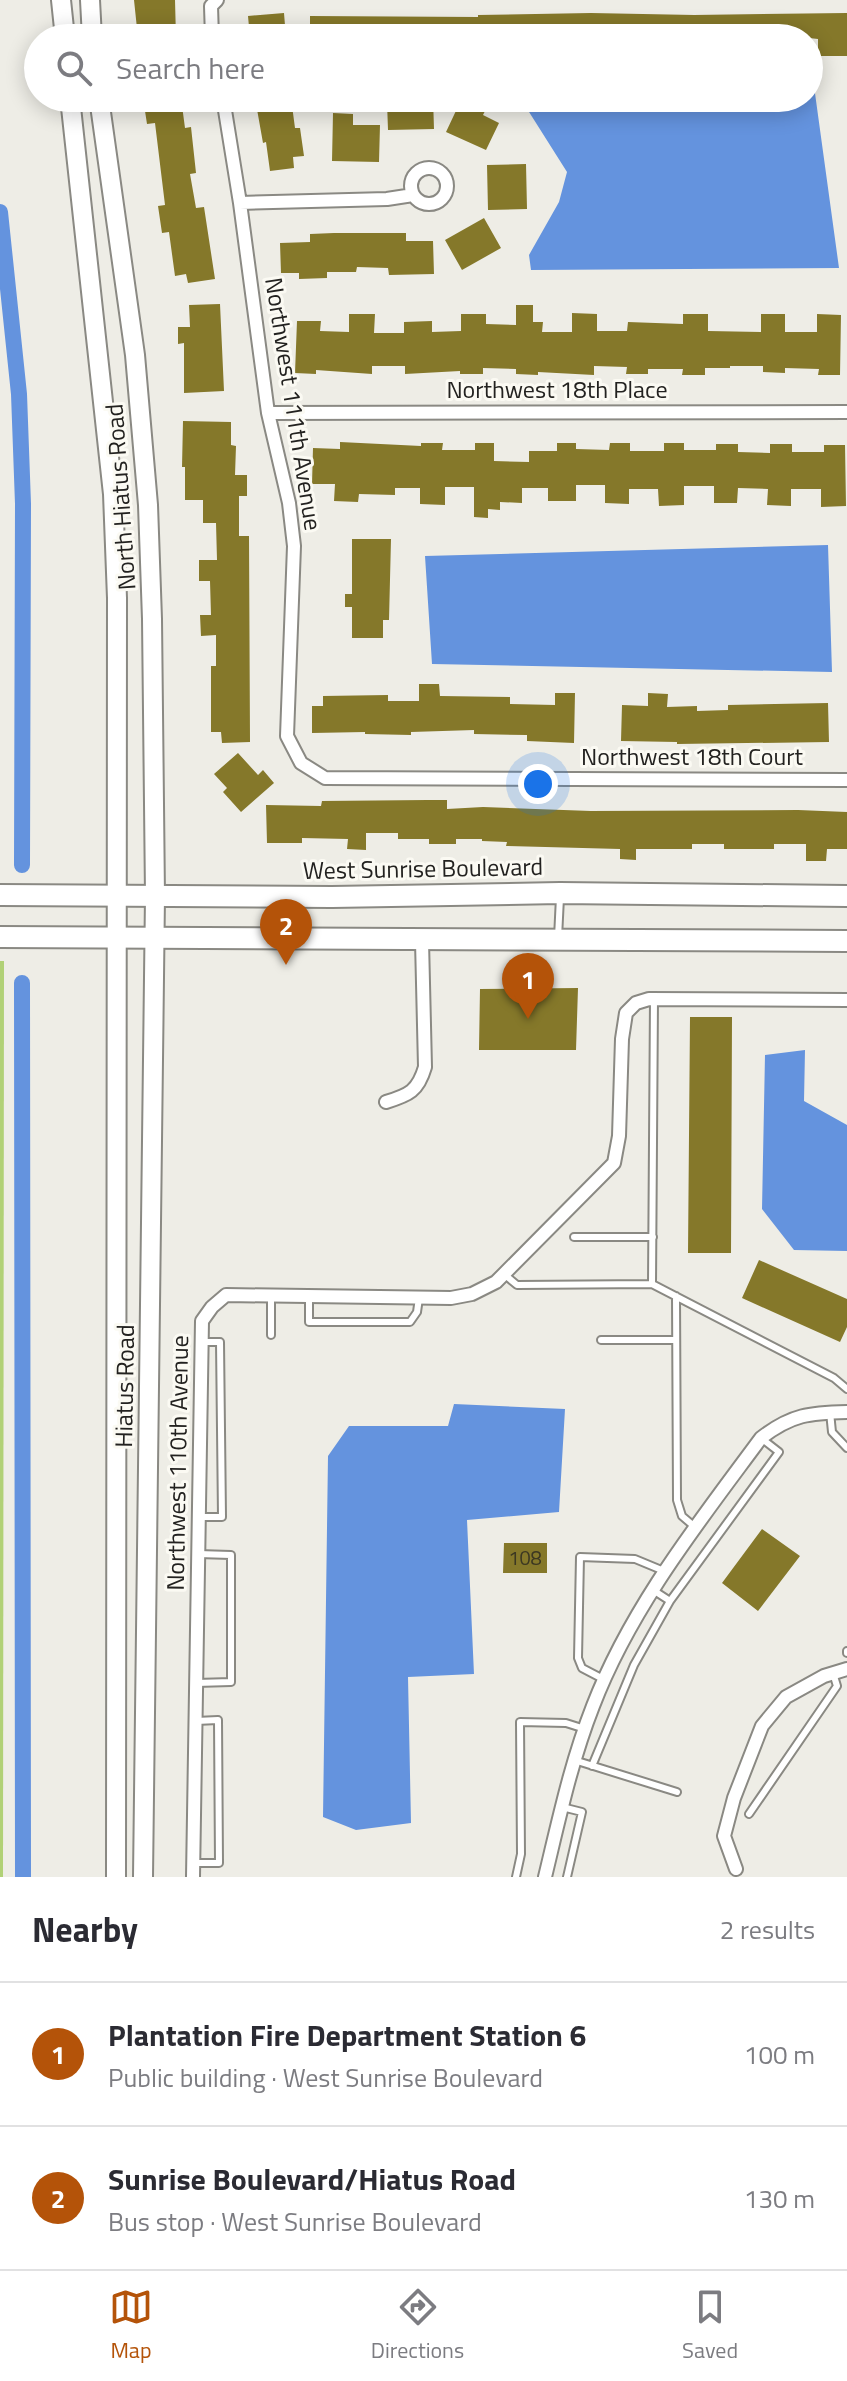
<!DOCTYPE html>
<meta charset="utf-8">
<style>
:root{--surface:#fff;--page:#f7f7f7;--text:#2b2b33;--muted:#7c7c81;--line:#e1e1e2;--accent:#b45309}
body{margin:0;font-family:"Titillium Web",sans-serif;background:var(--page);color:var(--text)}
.you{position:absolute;left:538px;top:784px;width:28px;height:28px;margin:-20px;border:6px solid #fff;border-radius:50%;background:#1a73e8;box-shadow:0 0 0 12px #1a73e833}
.badge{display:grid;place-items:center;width:52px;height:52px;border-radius:50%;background:var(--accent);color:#fff;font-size:26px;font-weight:700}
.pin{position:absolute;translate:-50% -66px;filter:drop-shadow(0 2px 4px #0008)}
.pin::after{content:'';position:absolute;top:42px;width:28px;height:24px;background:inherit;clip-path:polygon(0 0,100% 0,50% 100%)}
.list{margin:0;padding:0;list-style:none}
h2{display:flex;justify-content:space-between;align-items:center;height:104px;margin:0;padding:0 32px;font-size:34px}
h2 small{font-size:26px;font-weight:400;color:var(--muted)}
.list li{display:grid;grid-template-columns:52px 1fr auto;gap:24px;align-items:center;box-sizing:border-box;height:144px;padding:0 32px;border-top:2px solid var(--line)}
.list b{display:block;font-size:30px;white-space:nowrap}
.list p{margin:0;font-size:26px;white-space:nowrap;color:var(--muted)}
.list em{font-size:26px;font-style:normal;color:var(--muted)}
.icon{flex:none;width:44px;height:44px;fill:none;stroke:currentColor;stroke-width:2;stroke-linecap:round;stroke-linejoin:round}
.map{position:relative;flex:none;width:847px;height:1877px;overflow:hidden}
.search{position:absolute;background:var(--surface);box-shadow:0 4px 20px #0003;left:24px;right:24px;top:24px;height:88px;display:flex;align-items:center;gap:20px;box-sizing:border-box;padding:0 28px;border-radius:44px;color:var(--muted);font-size:30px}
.sheet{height:392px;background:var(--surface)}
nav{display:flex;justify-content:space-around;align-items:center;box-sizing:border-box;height:112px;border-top:2px solid var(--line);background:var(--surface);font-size:22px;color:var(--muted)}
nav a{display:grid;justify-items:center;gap:4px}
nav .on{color:var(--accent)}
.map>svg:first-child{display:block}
.green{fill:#b1d176}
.water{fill:#6493de}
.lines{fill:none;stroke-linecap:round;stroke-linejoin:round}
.canal{stroke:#6493de;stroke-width:16}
.building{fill:#85782a}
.service-casing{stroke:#8a8983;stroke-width:10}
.minor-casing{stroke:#8a8983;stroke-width:16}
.secondary-casing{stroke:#8a8983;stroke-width:22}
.trunk-casing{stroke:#8a8983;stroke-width:24}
.service{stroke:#fff;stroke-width:6}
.minor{stroke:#fff;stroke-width:12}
.secondary{stroke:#fff;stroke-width:18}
.trunk{stroke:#fff;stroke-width:20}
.labels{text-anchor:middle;stroke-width:6;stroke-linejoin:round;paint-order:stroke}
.number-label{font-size:20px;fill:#3c3822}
.street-label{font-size:24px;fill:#232220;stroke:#fbfaf3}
</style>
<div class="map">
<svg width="847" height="1877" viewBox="0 0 847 1877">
<rect width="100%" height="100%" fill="#eeede6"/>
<path class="green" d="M0,961H4L3,1877H0Z"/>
<path class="water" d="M809,86H814L839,268L531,270L529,255L559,202L567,172L524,104L523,98H809Z
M828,545L832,672L432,664L425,556Z
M805,1050L804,1101L847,1125V1251L794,1250L762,1209L765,1055Z
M454,1404L565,1409L559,1512L467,1520L474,1674L408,1677L411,1823L356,1830L323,1817L328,1456L349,1426H448Z"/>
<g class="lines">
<path class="canal" d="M0,212L19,394L23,504L22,865
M22,983L23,1877"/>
</g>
<path class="building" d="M134,0H175L176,38H138Z
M284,13L286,38H250L248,16Z
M591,13L694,15L847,13V56H818V39L809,38H310V16L478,17V15Z
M143,98H181L185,128L191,127L196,173L190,174L196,208L204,207L215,279L188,283L186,274L175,276L169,232L162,233L158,206L165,205L155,123L147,124Z
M255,98H291L295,128H300L304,156L293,157L294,168L270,171L266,142L263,143Z
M398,98H433L434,129L388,130L387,102H398Z
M462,98L487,107L483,115L499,123L486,150L446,132Z
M333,113L353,114V125H380L379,162L332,161Z
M526,164L527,209L488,210L487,165Z
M484,218L501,248L462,270L445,240Z
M334,233H406V241H433L434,274L389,275L388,268L357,267L356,272H327V278L299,279V273H281L280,243L310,242V234Z
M220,304L224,391L184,393V343L178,344V327H190L189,305Z
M516,305H533V322H543L542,332H572V313L597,314V331H627L628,322L683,324V314H708V331L761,332V314H785V332H817V314L841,315L840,375H818L819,369L785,368V373L763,372V366H730V368H705V375H682L683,369H648V374H626L627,367L594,366V375L538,372V375L516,374V369L483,368V374H460V371L405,374V366H372V374L316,370V374L295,373L297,321H321L320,331L349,332V314H375L374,333H404V322L432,321V332L461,331V314H486V324L516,325Z
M183,421L231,422V445L236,446L235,475H247V496H239V536H249L250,742L222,743L221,732H211V666H216V635L201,636L200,615H211L210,581H199V560H217L216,523H203V500H185V467H182Z
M340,442L421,446V443H443L442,450H475V443H494V461L529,462V451H557V443H576V449L609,450L610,443H630V451H664V443H684V450H716V444H738V452L770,453V444H792V452H824V445H845L846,506L821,507V489H791V506L767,505L768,489L738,488L737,503H714V486H684V505L659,506L658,489H629V504L605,503V485H576V501H548V488H522V503L500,502V510L488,509V518L474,517V487H445V505L420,504V488H395V495L359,494L358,502L334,501L335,484H312L313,448L340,449Z
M352,539H391L389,620H383V638H352V607H345V594H352Z
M419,684H439L440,696L510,697V704L555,705V693H575L574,743L527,741V735L474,734V730L411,732V735L365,734V732L312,733V706H323V696L388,695V701H419Z
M648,693L668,694L667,707L697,706V711L728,710V705L828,703L829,742L677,744V742L621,741L622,705L648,706Z
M238,753L258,775L263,770L274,783L241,812L223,792L227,788L214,774Z
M428,800H447V809L483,807L591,811L798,810L847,812V849H827L826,861H806V844H774V849H724V844H692V849H636V860L620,859V849L506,846L507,842L482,841V839H456V844H429V839H398V833H366V850L347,849L348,839L302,838V843H267L266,805L321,806L322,801Z
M578,988L576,1050H479L480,989Z
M690,1017H732L731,1253H688Z
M759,1260L847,1299V1327L840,1342L742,1298Z
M762,1529L800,1556L758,1611L722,1583Z
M504,1543H547V1573H503Z"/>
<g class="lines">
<g class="service-casing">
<path id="service" d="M558,938L560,897
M574,1237H653
M505,1275L517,1285L652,1284L654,999
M652,1284L834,1378L847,1389
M271,1295V1335
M309,1296V1322H410L417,1312L419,1298
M676,1296L677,1500L682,1516L695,1527
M601,1340H676
M830,1412L832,1432L847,1448
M199,1517H222L220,1342H202
M670,1601L779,1452L761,1438
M847,1651V1653
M605,1680L582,1668L578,1658L580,1557L635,1559L664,1571
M196,1683L231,1682V1555L198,1554
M574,1760L677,1792
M592,1766L634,1665L670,1601L653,1590
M562,1807L582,1812L567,1877
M749,1814L837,1686L833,1673
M193,1863H219L218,1720L196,1721
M516,1877L521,1854L520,1722L566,1723L585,1729"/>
</g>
<g class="minor-casing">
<path id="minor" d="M212,38L211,6L217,0
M223,98L240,203L268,413L289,503L294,546L287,736L301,763L325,778L847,780
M411 186a18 18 0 1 1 36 0a18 18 0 1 1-36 0Z
M240,203L387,199L413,195
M268,413L847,412
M386,1102C409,1095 418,1091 425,1067L422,941
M736,1869L724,1836L734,1798L762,1726L786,1697L824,1676L847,1669
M193,1877L202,1321L212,1307L226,1295L451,1298L472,1294L496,1282L614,1163L619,1136L622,1039L626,1013L636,1003L649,999L847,1000
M545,1877C559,1819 571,1762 593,1706C631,1607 699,1522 761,1438C792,1414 810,1413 847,1412"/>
</g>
<g class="secondary-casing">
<path id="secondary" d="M61,0L65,38
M90,0L92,38
M70,98L113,494L117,598L116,1877
M99,98L135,355L148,505L152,619L155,896L143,1877"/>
</g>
<g class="trunk-casing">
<path id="trunk" d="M0,895L332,897L560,893L847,896
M0,937L847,941"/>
</g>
<use href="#service" class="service"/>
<use href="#minor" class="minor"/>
<use href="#secondary" class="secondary"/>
<use href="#trunk" class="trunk"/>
</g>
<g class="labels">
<g class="number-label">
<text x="525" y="1565">108</text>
</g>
<g class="street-label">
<text x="557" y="398">Northwest 18th Place</text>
<text transform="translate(293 404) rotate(81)" y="8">Northwest 111th Avenue</text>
<text transform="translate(121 497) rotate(-94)" y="8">North Hiatus Road</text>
<text x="692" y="765">Northwest 18th Court</text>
<text transform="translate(423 869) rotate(-1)" y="8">West Sunrise Boulevard</text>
<text transform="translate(125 1386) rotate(-89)" y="8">Hiatus Road</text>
<text transform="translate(178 1463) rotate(-89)" y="8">Northwest 110th Avenue</text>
</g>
</g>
</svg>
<div class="you"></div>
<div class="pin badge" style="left:528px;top:1019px">1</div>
<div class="pin badge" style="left:286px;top:965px">2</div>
<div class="search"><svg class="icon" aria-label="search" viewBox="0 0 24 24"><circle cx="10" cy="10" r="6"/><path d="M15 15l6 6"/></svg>Search here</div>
</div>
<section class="sheet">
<h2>Nearby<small>2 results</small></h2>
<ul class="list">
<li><span class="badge">1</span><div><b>Plantation Fire Department Station 6</b><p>Public building · West Sunrise Boulevard</p></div><em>100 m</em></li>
<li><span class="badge">2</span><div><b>Sunrise Boulevard/Hiatus Road</b><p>Bus stop · West Sunrise Boulevard</p></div><em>130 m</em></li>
</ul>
</section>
<nav>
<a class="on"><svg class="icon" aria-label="map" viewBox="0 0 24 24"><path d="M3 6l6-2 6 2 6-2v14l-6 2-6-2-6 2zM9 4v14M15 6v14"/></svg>Map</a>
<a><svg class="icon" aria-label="directions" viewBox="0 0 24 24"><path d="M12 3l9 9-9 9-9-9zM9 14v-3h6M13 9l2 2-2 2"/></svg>Directions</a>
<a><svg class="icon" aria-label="saved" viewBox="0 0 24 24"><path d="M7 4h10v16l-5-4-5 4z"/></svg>Saved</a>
</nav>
